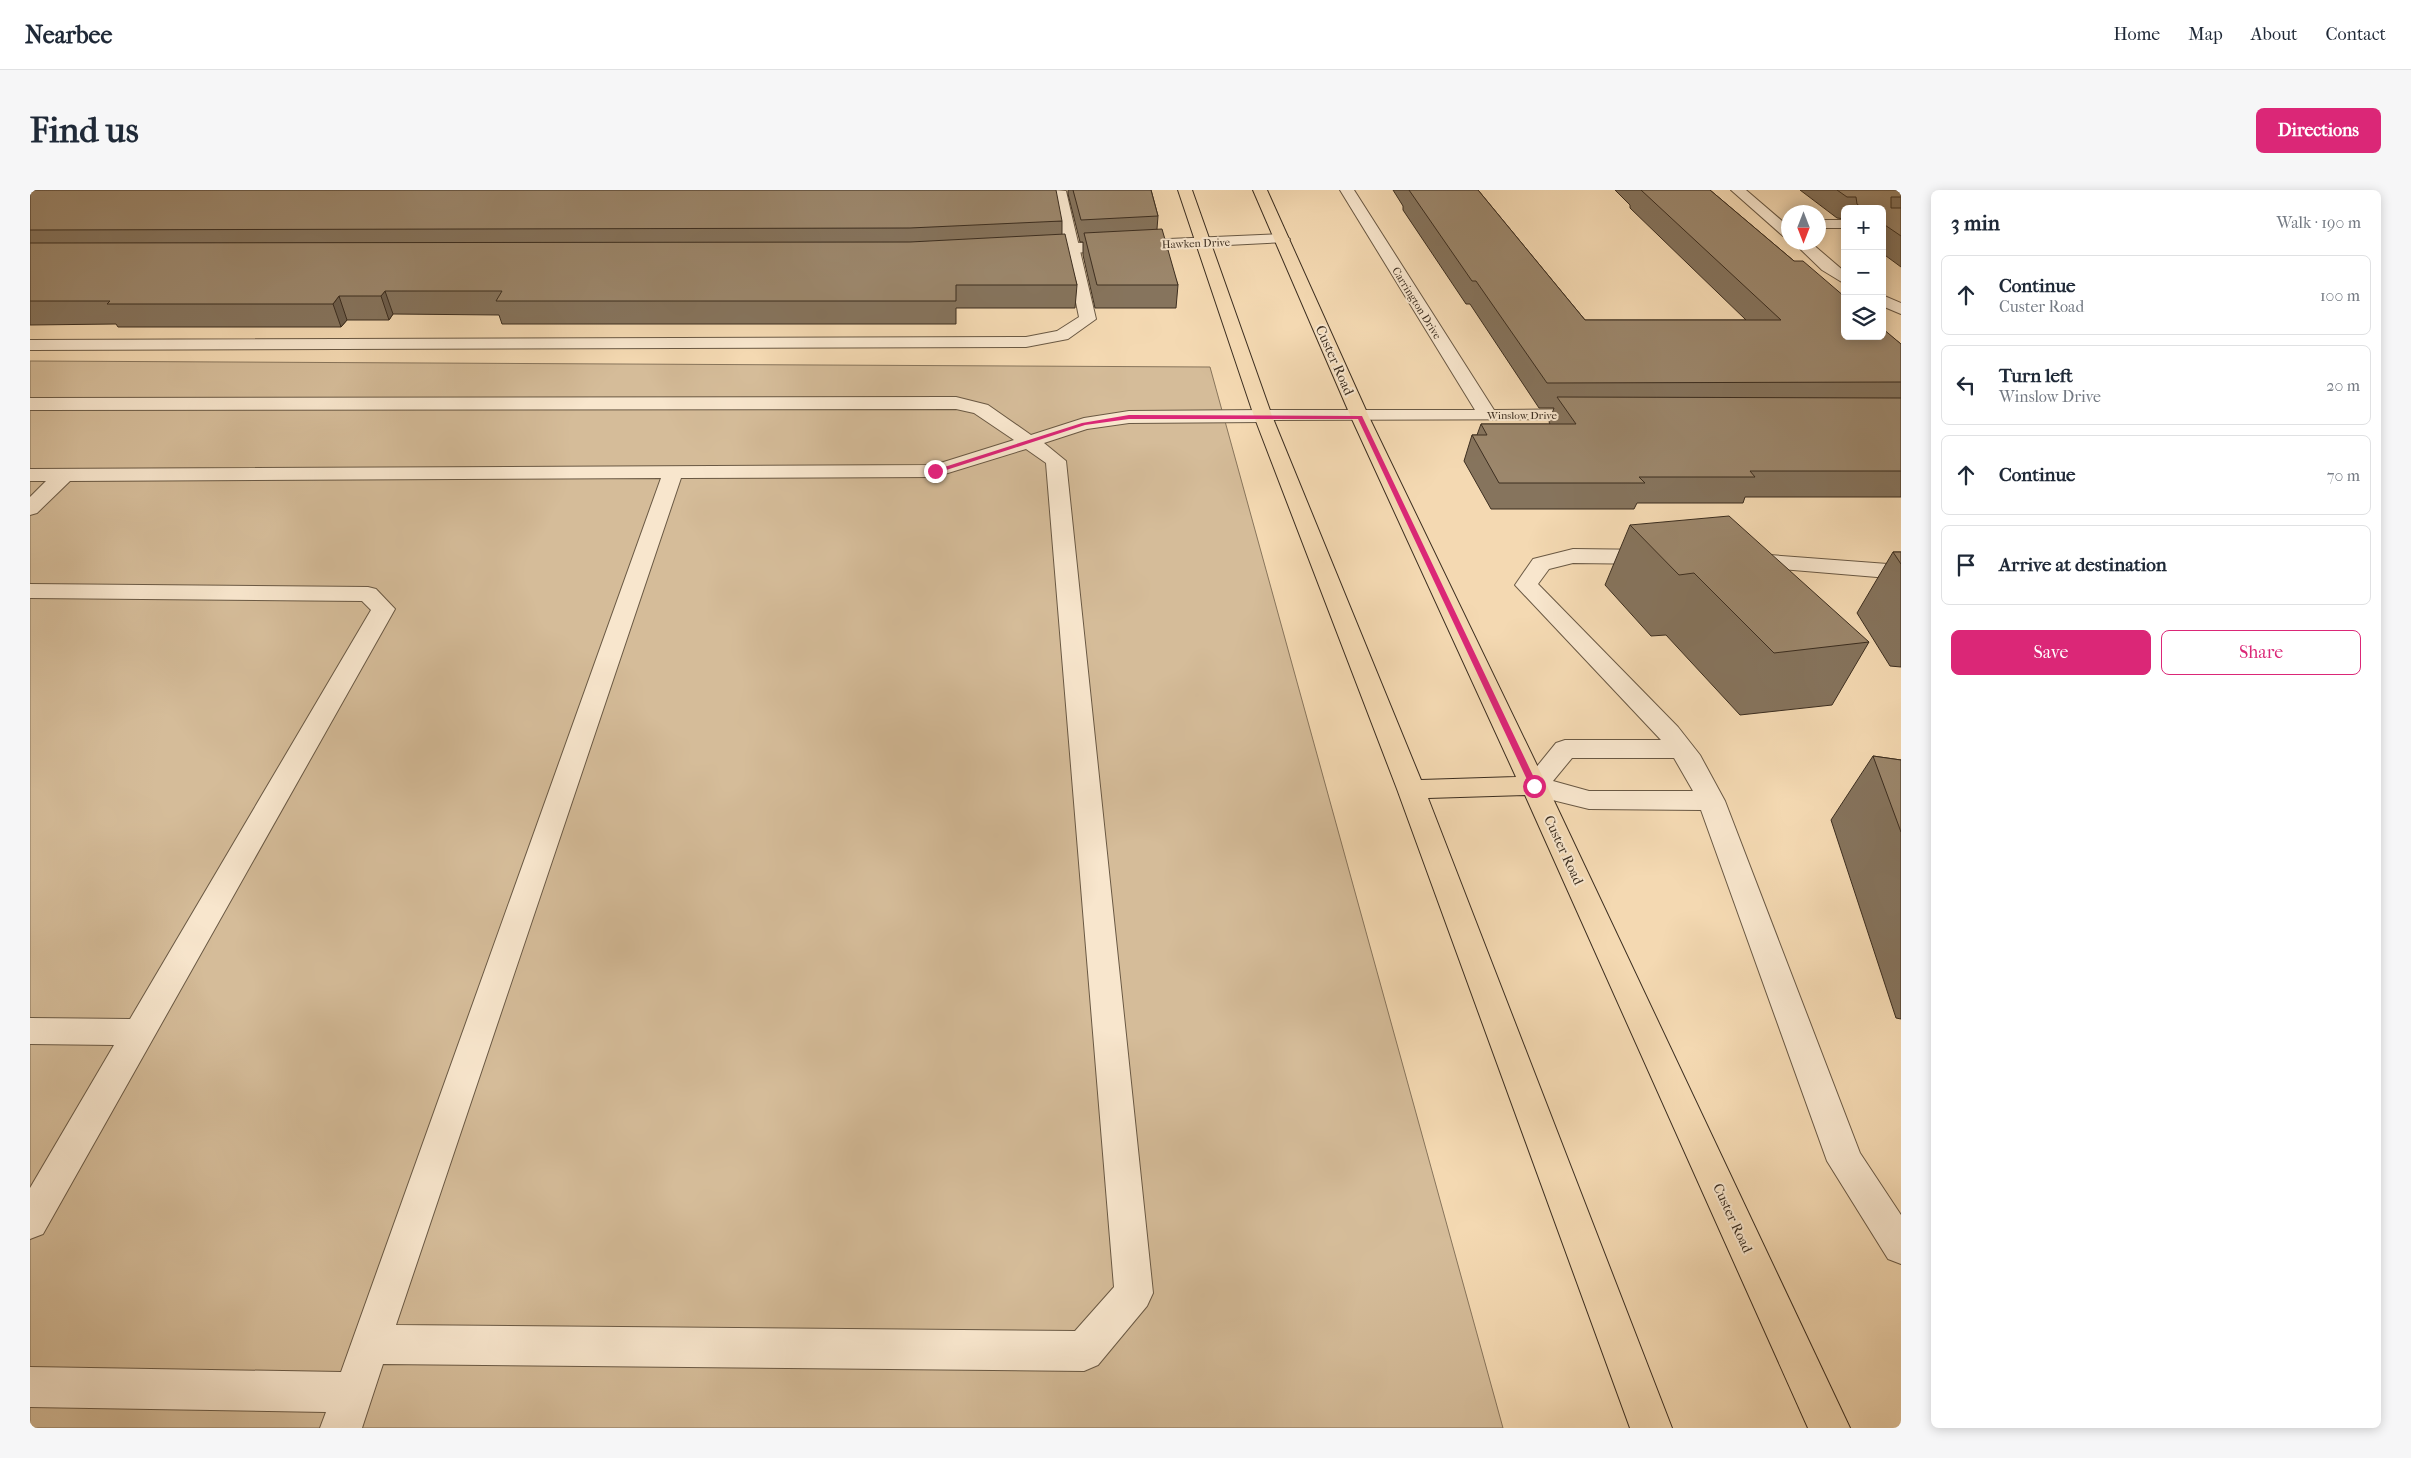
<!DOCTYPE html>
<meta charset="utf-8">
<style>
:root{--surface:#fff;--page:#f6f6f7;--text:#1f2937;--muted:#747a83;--line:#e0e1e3;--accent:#db2777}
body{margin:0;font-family:"IM FELL French Canon",serif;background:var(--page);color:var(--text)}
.controls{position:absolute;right:15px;top:15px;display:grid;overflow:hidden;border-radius:8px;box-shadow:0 2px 12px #0003}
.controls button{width:45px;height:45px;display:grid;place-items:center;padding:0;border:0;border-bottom:1px solid var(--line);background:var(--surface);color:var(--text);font:25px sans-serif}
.compass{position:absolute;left:1751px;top:15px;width:45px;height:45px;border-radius:50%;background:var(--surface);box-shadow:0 2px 12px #0003;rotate:180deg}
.stop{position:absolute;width:15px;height:15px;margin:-11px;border:4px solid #db2777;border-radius:50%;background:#fff}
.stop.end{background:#db2777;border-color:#fff;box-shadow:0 1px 5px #0008}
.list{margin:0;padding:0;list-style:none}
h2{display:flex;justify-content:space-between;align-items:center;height:65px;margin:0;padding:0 20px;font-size:21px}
h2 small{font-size:16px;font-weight:400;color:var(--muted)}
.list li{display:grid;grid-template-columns:32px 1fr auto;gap:15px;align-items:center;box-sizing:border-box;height:80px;margin:0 10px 10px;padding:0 10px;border:1px solid var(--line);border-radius:8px}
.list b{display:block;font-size:19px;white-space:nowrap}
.list p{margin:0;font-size:16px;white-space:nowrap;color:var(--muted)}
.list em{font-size:16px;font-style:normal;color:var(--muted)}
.actions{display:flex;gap:10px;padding:15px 20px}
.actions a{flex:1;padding:11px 0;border:1px solid var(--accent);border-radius:8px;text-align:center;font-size:18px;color:var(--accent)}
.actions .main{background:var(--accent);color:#fff}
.icon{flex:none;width:28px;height:28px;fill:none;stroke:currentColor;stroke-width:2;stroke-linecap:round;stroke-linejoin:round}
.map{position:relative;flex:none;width:1871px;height:1238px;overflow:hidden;border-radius:8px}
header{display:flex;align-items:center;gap:30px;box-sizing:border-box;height:70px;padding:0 25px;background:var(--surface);border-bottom:1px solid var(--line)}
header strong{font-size:24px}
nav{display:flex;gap:28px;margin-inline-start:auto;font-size:18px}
.intro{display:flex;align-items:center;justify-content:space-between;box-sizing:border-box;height:120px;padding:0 30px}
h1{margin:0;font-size:35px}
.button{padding:12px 22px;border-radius:8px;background:var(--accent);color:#fff;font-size:18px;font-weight:700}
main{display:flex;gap:30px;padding:0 30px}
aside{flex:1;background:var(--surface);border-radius:8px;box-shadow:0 2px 12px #0003}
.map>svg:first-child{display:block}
.green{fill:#d5bc99;stroke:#88755c}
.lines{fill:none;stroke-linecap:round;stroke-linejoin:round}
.service-casing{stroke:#6a5944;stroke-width:2}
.minor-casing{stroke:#6a5944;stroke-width:2}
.primary-casing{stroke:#3c2e20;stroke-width:2}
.service{fill:#f8e6cd;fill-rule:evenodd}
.minor{fill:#f8e6cd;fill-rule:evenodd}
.primary{fill:#f4d9b2;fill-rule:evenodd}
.wall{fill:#86745d;stroke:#3c2e20}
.shaded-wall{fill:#6d5e4c;stroke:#3c2e20}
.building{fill:#9c876c;stroke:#3c2e20}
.route{fill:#db2777}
.labels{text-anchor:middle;stroke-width:4;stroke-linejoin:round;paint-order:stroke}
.far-street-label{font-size:11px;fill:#3c2e20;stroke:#f8e6cd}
.street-label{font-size:14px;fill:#3c2e20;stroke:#f8e6cd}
</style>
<header>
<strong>Nearbee</strong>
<nav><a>Home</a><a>Map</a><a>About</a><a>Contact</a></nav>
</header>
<div class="intro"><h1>Find us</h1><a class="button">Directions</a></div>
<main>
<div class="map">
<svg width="1871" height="1238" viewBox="0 0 1871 1238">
<rect width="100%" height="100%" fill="#f4d9b2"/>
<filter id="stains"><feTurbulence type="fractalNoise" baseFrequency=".004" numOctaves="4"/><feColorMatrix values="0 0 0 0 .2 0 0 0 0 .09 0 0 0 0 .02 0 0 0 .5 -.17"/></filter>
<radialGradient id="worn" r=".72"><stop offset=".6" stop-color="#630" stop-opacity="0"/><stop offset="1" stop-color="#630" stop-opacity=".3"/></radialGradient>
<path class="green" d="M0,171L1180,177L1473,1238H0Z"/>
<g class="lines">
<g class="service-casing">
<path id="service" d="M1023,0L1036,1L1066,129L1038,149L996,157L0,160V150L996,147L1027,141L1049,127Z
M926,207L958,215L1001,245L1054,228L1099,221L1233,220L1240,222L1242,226L1240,230L1233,232L1099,233L1057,239L1014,253L1036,271L1123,1103L1117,1116L1068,1175L1054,1181L353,1174L332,1238H290L296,1222L0,1217V1177L311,1182L631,288L40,291L7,323L0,325V307L16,291H0V279L904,275L984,250L944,223L926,219L0,220V208ZM996,259L1016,273L1084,1097L1045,1141L366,1135L651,288L905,287Z
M1543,359L1625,360L1633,362L1636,367L1633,372L1625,374L1543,373L1519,379L1508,394L1648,537L1670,565L1695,611L1830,963L1871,1025V1074L1858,1069L1797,971L1671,620L1559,619L1494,603L1491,596L1526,553L1535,550H1631L1485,395L1503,369ZM1542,568H1644L1663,601H1559L1523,591Z
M1713,363L1871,375V389L1705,375L1702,370L1705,365Z
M0,394L338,397L346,399L365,419L13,1044L0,1049V998L84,855L0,854V828L100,829L341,420L332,411L0,408Z"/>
</g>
<g class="minor-casing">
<path id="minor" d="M1310,0H1324L1464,220L1560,219L1567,221L1569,225L1567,229L1226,230L1224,226L1226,222L1233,220H1445Z
M1701,0H1716L1758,36V47L1753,46Z
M1788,30H1815V38H1788Z
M1252,44L1260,49L1257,52L1001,65L993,60L1001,55Z
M1763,52H1780L1815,82V94L1792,80Z
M1852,105L1871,113V124L1852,116Z"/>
</g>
<g class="primary-casing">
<path id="primary" d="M1148,0H1162L1242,226L1391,590L1486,587L1321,227L1223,0H1237L1339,227L1517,596L1820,1238H1778L1495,605L1398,608L1642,1238H1600L1367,599L1224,226Z"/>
</g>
<use href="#service" class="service"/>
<use href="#minor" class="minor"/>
<use href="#primary" class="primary"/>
</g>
<path class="wall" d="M0,0L1032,31V44L1047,95L1045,118H926V134H472L469,125L363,124L359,130H317L311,137H88L86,134L0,135Z
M1038,0H1121L1128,26L1127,39L1148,95L1146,118H1065L1053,65V52H1050L1038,4Z
M1363,0H1448L1555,130H1716L1600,18V15L1585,0H1680L1764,71L1871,154V307H1715L1713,313H1607L1604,319H1461L1434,271L1442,245H1447L1451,234H1520L1519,232L1524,218H1509L1440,114H1436L1373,20V16Z
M1770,0H1871V77L1852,63V19H1815V29L1807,28Z
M1600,335L1839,452L1802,515L1710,525L1636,445L1621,446L1575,395Z
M1863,362H1871V477L1860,476L1827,423Z
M1843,566L1871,570V829L1866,828L1801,630Z"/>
<path class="shaded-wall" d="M355,101L363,124L359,130L351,106Z
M309,106L317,130L311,137L303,114Z"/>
<path class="building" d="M0,0H1026L1032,31L880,38L0,40Z
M1043,0H1121L1128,26L1051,30Z
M1379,0H1448L1555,130H1751L1611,0H1680L1764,71H1773L1815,107V146H1852V138L1871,154V192L1517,193L1446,91H1442Z
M1807,0H1871V7H1861V18H1871V46L1852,33V19H1833L1827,14L1826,7H1817Z
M1132,39L1148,95H1067L1054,43Z
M1035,44L1047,95H926V111H466L472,101H355L351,106H309L303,114H77L80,111H0V53L880,52Z
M1527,207L1871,208V281H1720L1725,287H1609L1615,293H1469L1442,245H1457L1451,234H1546Z
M1699,326L1839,452L1744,463L1664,383L1649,385L1600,335Z
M1863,362H1871V374Z
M1843,566L1871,570V642Z"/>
<path class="route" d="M1099,225L1332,226L1508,596L1507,598L1500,596L1328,229H1099L1055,235L907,283L902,281L1052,233Z"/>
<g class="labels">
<g class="far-street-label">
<text transform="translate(1166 53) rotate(-2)" y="4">Hawken Drive</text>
<text transform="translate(1387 113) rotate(58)" y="4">Carrington Drive</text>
<text x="1492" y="229">Winslow Drive</text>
</g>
<g class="street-label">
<text transform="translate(1305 170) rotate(66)" y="5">Custer Road</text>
<text transform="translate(1534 660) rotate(65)" y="5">Custer Road</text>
<text transform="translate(1703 1028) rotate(65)" y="5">Custer Road</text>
</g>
</g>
<rect width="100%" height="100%" filter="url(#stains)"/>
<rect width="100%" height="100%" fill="url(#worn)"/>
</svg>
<div class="controls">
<button>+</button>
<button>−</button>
<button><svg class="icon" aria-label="layers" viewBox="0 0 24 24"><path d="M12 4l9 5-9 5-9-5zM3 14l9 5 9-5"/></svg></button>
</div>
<svg class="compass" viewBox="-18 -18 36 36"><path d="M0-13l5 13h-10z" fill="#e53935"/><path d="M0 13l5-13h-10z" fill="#747a83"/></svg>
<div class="stop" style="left:1504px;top:596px"></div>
<div class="stop end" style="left:905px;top:281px"></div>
</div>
<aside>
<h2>3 min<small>Walk · 190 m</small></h2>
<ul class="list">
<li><svg class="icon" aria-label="ahead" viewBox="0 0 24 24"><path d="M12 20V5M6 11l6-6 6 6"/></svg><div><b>Continue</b><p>Custer Road</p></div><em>100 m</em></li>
<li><svg class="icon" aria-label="left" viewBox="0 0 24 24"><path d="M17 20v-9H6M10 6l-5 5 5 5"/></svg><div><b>Turn left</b><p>Winslow Drive</p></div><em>20 m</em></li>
<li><svg class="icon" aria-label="ahead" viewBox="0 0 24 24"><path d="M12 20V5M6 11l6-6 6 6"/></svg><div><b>Continue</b></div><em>70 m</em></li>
<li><svg class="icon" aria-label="arrive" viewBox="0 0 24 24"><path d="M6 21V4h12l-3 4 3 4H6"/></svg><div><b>Arrive at destination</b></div></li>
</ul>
<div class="actions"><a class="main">Save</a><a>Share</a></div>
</aside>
</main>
